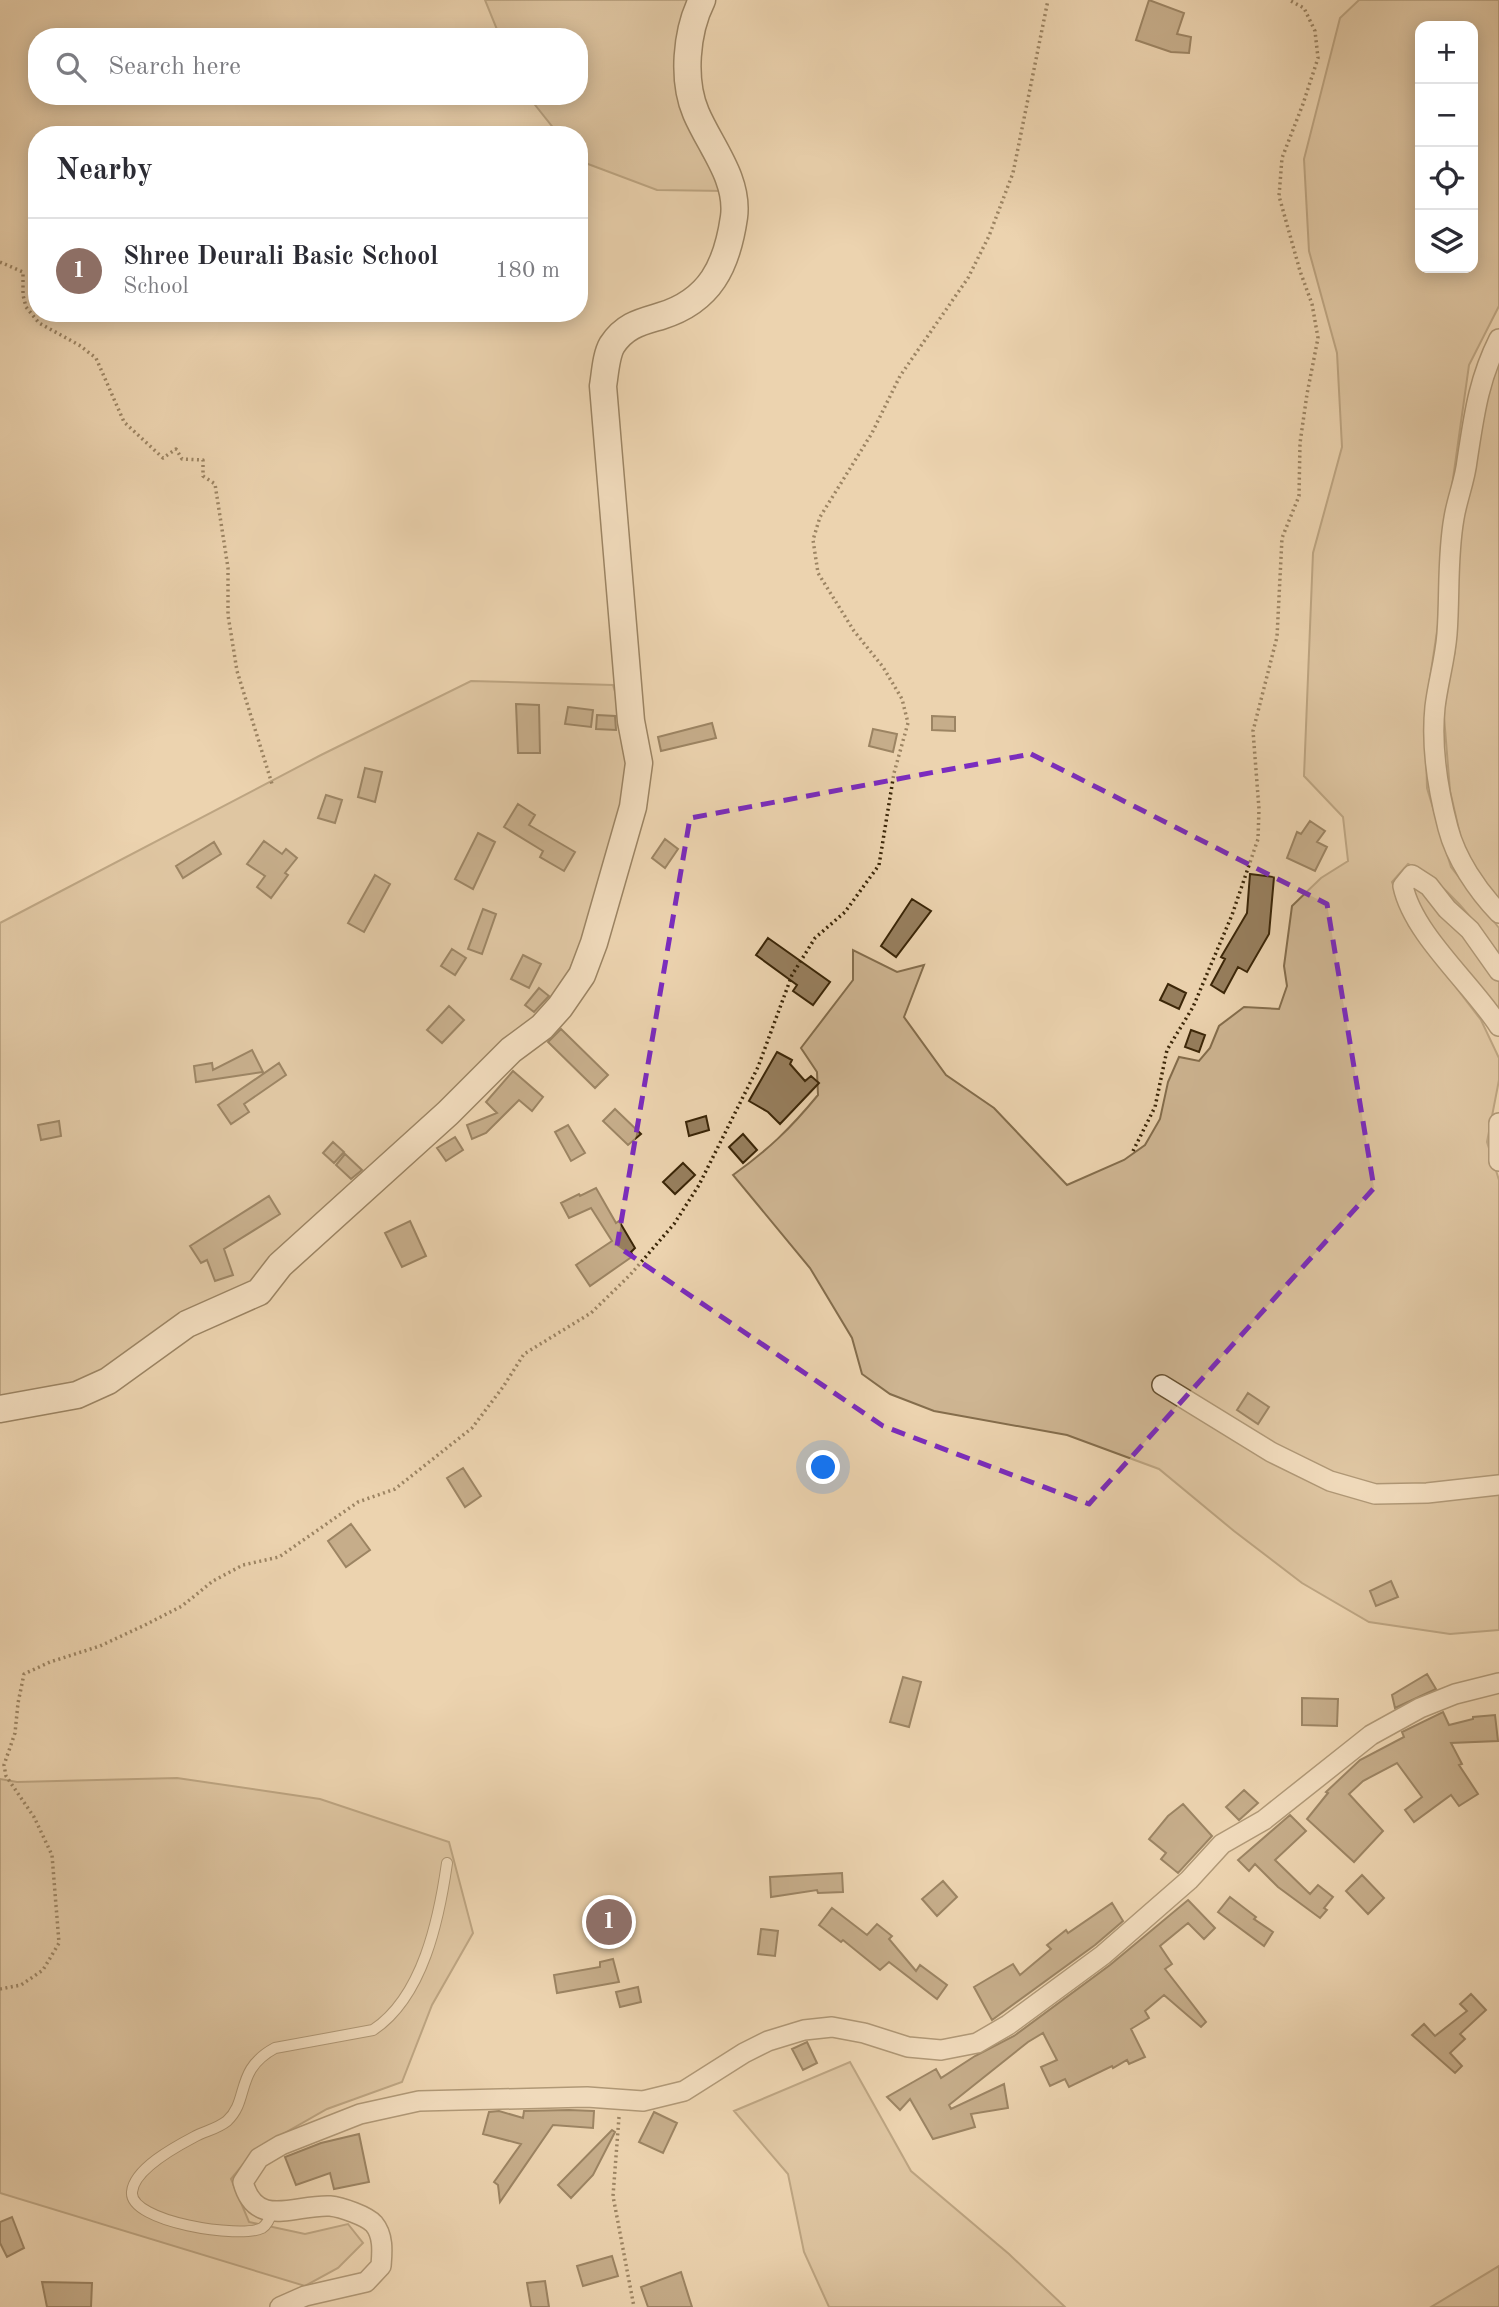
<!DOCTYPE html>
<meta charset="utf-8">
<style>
:root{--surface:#fff;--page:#f2f2f3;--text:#2b2b33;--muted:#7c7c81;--line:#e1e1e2;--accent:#111827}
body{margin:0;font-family:"Old Standard TT",serif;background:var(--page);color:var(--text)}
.controls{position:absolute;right:21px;top:21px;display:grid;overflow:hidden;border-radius:14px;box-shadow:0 4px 18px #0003}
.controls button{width:63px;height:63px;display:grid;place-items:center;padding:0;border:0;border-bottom:2px solid var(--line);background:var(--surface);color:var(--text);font:35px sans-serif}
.you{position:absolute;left:824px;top:1468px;width:24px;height:24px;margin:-18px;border:5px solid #fff;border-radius:50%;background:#1a73e8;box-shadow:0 0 0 10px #1a73e833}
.badge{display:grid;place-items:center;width:46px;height:46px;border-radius:50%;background:var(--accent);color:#fff;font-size:23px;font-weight:700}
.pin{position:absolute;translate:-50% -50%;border:4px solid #fff;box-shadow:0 2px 7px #0006}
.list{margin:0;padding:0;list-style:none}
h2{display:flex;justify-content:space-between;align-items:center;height:91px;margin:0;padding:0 28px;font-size:30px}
h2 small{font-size:23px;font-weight:400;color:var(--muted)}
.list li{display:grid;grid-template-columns:46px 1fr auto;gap:21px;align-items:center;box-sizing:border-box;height:105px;padding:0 28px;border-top:2px solid var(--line)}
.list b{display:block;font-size:26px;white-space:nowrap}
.list p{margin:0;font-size:23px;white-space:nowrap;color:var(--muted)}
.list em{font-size:23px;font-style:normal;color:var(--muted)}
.icon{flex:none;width:38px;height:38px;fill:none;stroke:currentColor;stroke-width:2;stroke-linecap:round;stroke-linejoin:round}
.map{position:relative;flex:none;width:1499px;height:2307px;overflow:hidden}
.search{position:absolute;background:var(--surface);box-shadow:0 4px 18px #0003;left:28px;top:28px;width:560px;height:77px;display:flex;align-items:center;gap:18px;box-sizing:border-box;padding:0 24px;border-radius:28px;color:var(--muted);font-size:26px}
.panel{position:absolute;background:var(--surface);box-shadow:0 4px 18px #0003;left:28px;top:126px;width:560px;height:196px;border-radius:28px}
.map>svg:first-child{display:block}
.green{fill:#ceb592;stroke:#846d4c;stroke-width:2;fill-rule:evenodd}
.building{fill:#977f5e;stroke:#3a2507;stroke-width:2}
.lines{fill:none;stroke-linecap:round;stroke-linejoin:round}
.lane-casing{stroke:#665031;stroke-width:12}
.street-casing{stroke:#665031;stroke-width:22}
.secondary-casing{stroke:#3a2507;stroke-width:29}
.path{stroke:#3a2507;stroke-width:3.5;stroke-dasharray:2 3.5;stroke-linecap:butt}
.lane{stroke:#f3e2cb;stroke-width:10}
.street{stroke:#f3e2cb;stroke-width:19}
.secondary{stroke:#f3e2cb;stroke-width:26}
.marked{fill:none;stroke:#7b2cbf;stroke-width:5;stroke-dasharray:14 9;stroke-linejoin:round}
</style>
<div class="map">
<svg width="1499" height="2307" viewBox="0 0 1499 2307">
<rect width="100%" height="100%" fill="#ecd3af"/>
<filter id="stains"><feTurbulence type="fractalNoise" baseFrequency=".00286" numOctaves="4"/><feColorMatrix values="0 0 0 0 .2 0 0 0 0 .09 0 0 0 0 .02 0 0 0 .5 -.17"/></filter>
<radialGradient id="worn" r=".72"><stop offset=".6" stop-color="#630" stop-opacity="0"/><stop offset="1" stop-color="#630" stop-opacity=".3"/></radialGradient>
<path class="green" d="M485,0H692L686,117L702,154L724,191L657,190L580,161L579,135H559L528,96H579V37H500Z
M1359,0H1499V306L1469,365L1441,564L1438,625L1425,711L1427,788L1451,867L1499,928V957C1474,920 1449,885 1408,864L1392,882L1409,926L1481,1020L1499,1058V1080L1487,1142L1499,1180V1630L1450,1634L1369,1622L1302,1583L1234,1531L1159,1469L1067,1435L934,1411L890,1394L862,1374L852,1338L810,1268L733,1175C768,1150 790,1129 818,1095L817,1072L801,1048L853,980V950L897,972L924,965L904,1017L946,1075L994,1108L1067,1185L1124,1160L1145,1145L1160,1119L1168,1082L1179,1057L1199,1061L1210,1048L1219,1026L1244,1007L1279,1009L1287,986L1284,966L1292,906L1321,878L1348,861L1343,817L1304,776L1313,553L1342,447L1337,353L1309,251L1304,159L1340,18ZM1420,26H1473V268H1420Z
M1499,354V903L1475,873L1462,843L1450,791L1443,704L1455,651L1456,570L1466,499L1488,392Z
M471,681L613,685L625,725L627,769L619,814L590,920L557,1001L253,1284L98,1378L0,1396V923L321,755Z
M1419,887L1477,952L1499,982V1013C1468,974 1431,936 1411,890Z
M177,1778L320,1799L449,1842L473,1933L432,2005L402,2082L327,2109L255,2150L231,2179L249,2222L305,2234L348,2224L363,2243L338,2268L305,2286L0,2193V1779L17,1782Z
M850,2062L911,2171L1009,2254L1065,2307H829L804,2252L788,2174L734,2111Z
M1499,2266V2307H1431Z"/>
<path class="building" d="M1149,0L1184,13L1177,34L1191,37L1189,53L1171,52L1136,40Z
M516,704L539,705L540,753H518Z
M568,707L593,710L591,727L565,724Z
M597,715L615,716L616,730L596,729Z
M932,716L955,717V731L932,730Z
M712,723L716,738L661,751L658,737Z
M873,729L897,734L893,752L869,746Z
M365,768L382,772L375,802L358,797Z
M326,795L342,800L335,823L318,818Z
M518,804L535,815L529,825L575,852L564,871L540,857L543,851L504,827Z
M1310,821L1325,831L1317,842L1327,847L1315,871L1287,858L1297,832L1301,834Z
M478,833L495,842L473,889L455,879Z
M665,839L678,849L665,868L652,858Z
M264,841L282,854L286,849L297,858L285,873L288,875L271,898L257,887L265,876L247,864Z
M214,842L221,854L183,878L176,866Z
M1250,874L1274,877L1269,934L1247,972L1238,967L1224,993L1211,985L1225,959L1221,957L1247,913Z
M375,875L390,884L364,932L348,923Z
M912,899L931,911L896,957L881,946Z
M483,909L496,914L482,954L468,949Z
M768,938L830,982L813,1005L793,991L797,985L756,955Z
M452,949L466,958L455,975L441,966Z
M523,955L541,964L529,988L511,979Z
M1168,984L1186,993L1179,1009L1160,1000Z
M539,988L549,996L534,1012L525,1005Z
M449,1006L464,1020L442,1043L427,1030Z
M561,1029L608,1075L595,1088L548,1042Z
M1191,1030L1205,1035L1199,1052L1185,1047Z
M252,1050L263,1072L196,1082L194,1066L212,1063L213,1070Z
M777,1052L792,1060L790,1064L805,1081L811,1076L819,1083L780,1124L768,1112L749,1101Z
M279,1063L286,1075L244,1104L249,1112L231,1124L218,1105Z
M513,1071L543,1097L532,1111L519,1100L486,1133L472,1139L467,1125L497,1113L486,1102Z
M615,1109L641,1134L628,1145L603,1121Z
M706,1116L709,1130L689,1136L686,1122Z
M59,1121L61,1136L41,1140L38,1125Z
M568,1125L585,1153L571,1161L555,1132Z
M743,1134L757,1150L743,1163L729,1147Z
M455,1137L463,1150L446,1161L437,1148Z
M333,1142L344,1152L334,1163L323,1153Z
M345,1154L362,1170L351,1179L336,1165Z
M683,1163L695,1175L675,1194L663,1182Z
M596,1188L616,1223L619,1221L635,1248L631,1252L633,1256L590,1286L576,1265L612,1241L591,1208L569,1218L561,1203L579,1194L580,1196Z
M269,1196L280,1214L224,1249L233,1275L215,1281L207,1260L201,1263L190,1246Z
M410,1221L426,1256L402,1267L385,1233Z
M1248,1393L1269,1407L1258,1424L1237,1410Z
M463,1468L481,1496L465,1507L447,1478Z
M351,1524L370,1550L346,1567L328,1541Z
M1391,1581L1398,1597L1376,1606L1370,1591Z
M1427,1674L1436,1689L1395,1708L1392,1695Z
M903,1677L921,1682L909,1727L890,1722Z
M1302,1698L1338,1699L1337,1726L1302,1725Z
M1443,1712L1449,1725L1473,1719V1717L1495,1715L1498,1741L1451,1743L1462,1764L1459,1765L1478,1794L1459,1806L1451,1795L1414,1822L1405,1810L1422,1797L1397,1763L1363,1781L1349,1794L1383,1831L1354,1862L1307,1819L1328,1793L1326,1792L1360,1760L1404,1737L1402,1732Z
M1244,1790L1258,1803L1239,1820L1226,1807Z
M1183,1804L1212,1836L1178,1873L1161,1859L1166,1853L1149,1839L1168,1816Z
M1290,1815L1306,1831L1275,1860L1310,1894L1318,1885L1333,1897L1324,1908L1327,1910L1320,1918L1278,1887L1255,1864L1249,1871L1238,1860Z
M842,1873L843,1892L818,1893L817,1890L771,1897L770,1877Z
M1362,1875L1384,1898L1368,1914L1346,1891Z
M943,1881L957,1897L937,1916L922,1899Z
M1230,1897L1256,1917L1254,1919L1273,1932L1264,1946L1218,1912Z
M1188,1900L1215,1928L1204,1939L1188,1923L1160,1946L1172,1964L1165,1969L1206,2022L1201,2027L1164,1995L1145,2011L1149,2018L1131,2029L1145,2057L1129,2064L1127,2060L1113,2068L1112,2066L1069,2087L1065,2079L1050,2086L1041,2067L1057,2060L1043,2033L1028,2042L949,2105L951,2109L1004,2084L1008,2108L971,2114L975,2127L933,2139L910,2099L900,2110L887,2097L936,2069L941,2078L975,2056L1014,2036L1110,1965Z
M1112,1903L1123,1921L1095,1945L992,2020L974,1987L1013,1964L1020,1975L1051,1949L1047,1945L1066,1930L1068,1933Z
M832,1908L867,1935L877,1924L892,1936L889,1939L916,1971L920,1965L947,1985L937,1999L889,1962L880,1970L843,1940L841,1942L819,1925Z
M761,1929L778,1931L775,1956L758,1954Z
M613,1959L619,1982L557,1993L554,1975L600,1967V1962Z
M638,1987L641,2002L620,2007L616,1992Z
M1471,1994L1486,2010L1460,2034L1465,2039L1450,2053L1462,2066L1455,2073L1412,2035L1424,2024L1435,2036L1467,2011L1460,2004Z
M807,2042L817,2063L803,2070L792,2049Z
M569,2110L594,2111L593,2128L553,2125L500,2202L498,2185L494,2182L521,2144L483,2134L489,2112L499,2111L523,2118L524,2111Z
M654,2112L677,2123L663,2153L639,2142Z
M612,2130L615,2132L593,2175L571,2198L558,2185Z
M359,2134L369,2182L334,2189L330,2173L296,2185L285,2157L321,2143Z
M12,2217L24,2248L7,2257L0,2243V2222Z
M612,2256L618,2276L583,2286L577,2266Z
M681,2272L692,2307H648L641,2287Z
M545,2281L549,2307H531L527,2283Z
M42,2282L92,2283L91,2307H47Z"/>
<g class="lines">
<g class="lane-casing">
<path id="lane" d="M273,2210C270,2217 268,2224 262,2228C241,2239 129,2222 132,2192C134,2169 175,2147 194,2137C205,2131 217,2129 227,2121C250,2100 234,2070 275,2048L373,2030C423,1997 439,1919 447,1863"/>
</g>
<g class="street-casing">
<path id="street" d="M1499,339C1478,381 1474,416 1467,461C1465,480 1457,499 1454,518C1447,557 1450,595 1447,634C1445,660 1438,682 1435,707C1431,746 1438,790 1448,828C1456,859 1477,890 1499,913
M1499,971L1470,930L1447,909L1429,886L1412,875L1403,886C1413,934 1472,984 1499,1026
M1499,1123V1161
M1162,1385L1271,1452L1330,1481L1375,1494L1427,1493L1499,1485
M280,2307L305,2296L366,2282L381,2266C382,2253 384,2236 374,2224C367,2216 341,2207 330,2206C296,2204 256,2230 243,2182L259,2158L281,2145L360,2114L419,2101L587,2097L643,2101L684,2091L744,2053L768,2041L804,2030L832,2027L864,2033L908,2047L941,2050L977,2043L1008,2025L1103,1955L1189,1880L1222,1844L1264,1820L1371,1735L1420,1708L1455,1694L1499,1683"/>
</g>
<g class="secondary-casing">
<path id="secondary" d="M0,1409L77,1395L108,1381L187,1324L259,1292L280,1265L448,1113L511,1050L542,1027L560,1007L582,975L594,943L633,807L639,763L631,721L603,386C605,374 606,355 612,345C625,325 641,322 661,316C710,301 727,266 734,217C739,179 710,146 696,113C682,80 686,32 702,0"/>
</g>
<path class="path" d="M0,262L23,272V295L26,307L39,323L79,345L96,358L124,422L163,458L176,449L182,459L203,460V476L215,484L228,568V615L237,671L272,784
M1133,1151L1155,1107L1167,1050L1193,1007L1232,915L1258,839L1259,809L1253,731L1277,637L1282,538L1299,496L1300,443L1307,394L1318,338L1312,304L1300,271L1279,196L1282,158L1303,104L1318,58L1315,31L1304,8L1289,0
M0,1989L21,1985L43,1970L59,1943L52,1855L34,1817L6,1776L4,1765L15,1733L18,1703L24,1674L50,1662L100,1646L145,1625L182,1606L213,1581L243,1565L279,1557L358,1502L395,1489L472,1428L503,1387L524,1354L591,1313L630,1275L674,1224L699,1185L758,1067L792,975L815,938L845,912L879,865L894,773L908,723L902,699L883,667L854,631L818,573L813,540L820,517L872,433L900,376L968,278L989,236L1013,173L1048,0
M619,2117L613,2196L634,2307"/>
<use href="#lane" class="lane"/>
<use href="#street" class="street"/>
<use href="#secondary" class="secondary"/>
</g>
<path d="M0 0H1499V2307H0ZM1031,754L1327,904L1374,1188L1089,1504L883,1426L617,1246L690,818Z" fill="#ecd3af" fill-opacity=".55" fill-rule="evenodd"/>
<path class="marked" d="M1031,754L1327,904L1374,1188L1089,1504L883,1426L617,1246L690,818Z"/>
<rect width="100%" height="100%" filter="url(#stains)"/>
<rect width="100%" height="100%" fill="url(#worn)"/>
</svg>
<div class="controls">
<button>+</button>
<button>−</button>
<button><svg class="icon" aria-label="locate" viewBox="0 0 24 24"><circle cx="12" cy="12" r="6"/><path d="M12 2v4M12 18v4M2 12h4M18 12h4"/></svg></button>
<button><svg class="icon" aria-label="layers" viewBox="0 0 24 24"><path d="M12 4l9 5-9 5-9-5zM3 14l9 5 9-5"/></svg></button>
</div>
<div class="you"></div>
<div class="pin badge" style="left:609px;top:1922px;background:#8d6e63">1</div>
<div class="search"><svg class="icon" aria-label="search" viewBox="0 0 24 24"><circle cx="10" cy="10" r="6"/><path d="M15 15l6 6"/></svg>Search here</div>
<section class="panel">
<h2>Nearby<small></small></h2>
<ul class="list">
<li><span class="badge" style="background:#8d6e63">1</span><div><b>Shree Deurali Basic School</b><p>School</p></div><em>180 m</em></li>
</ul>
</section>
</div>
